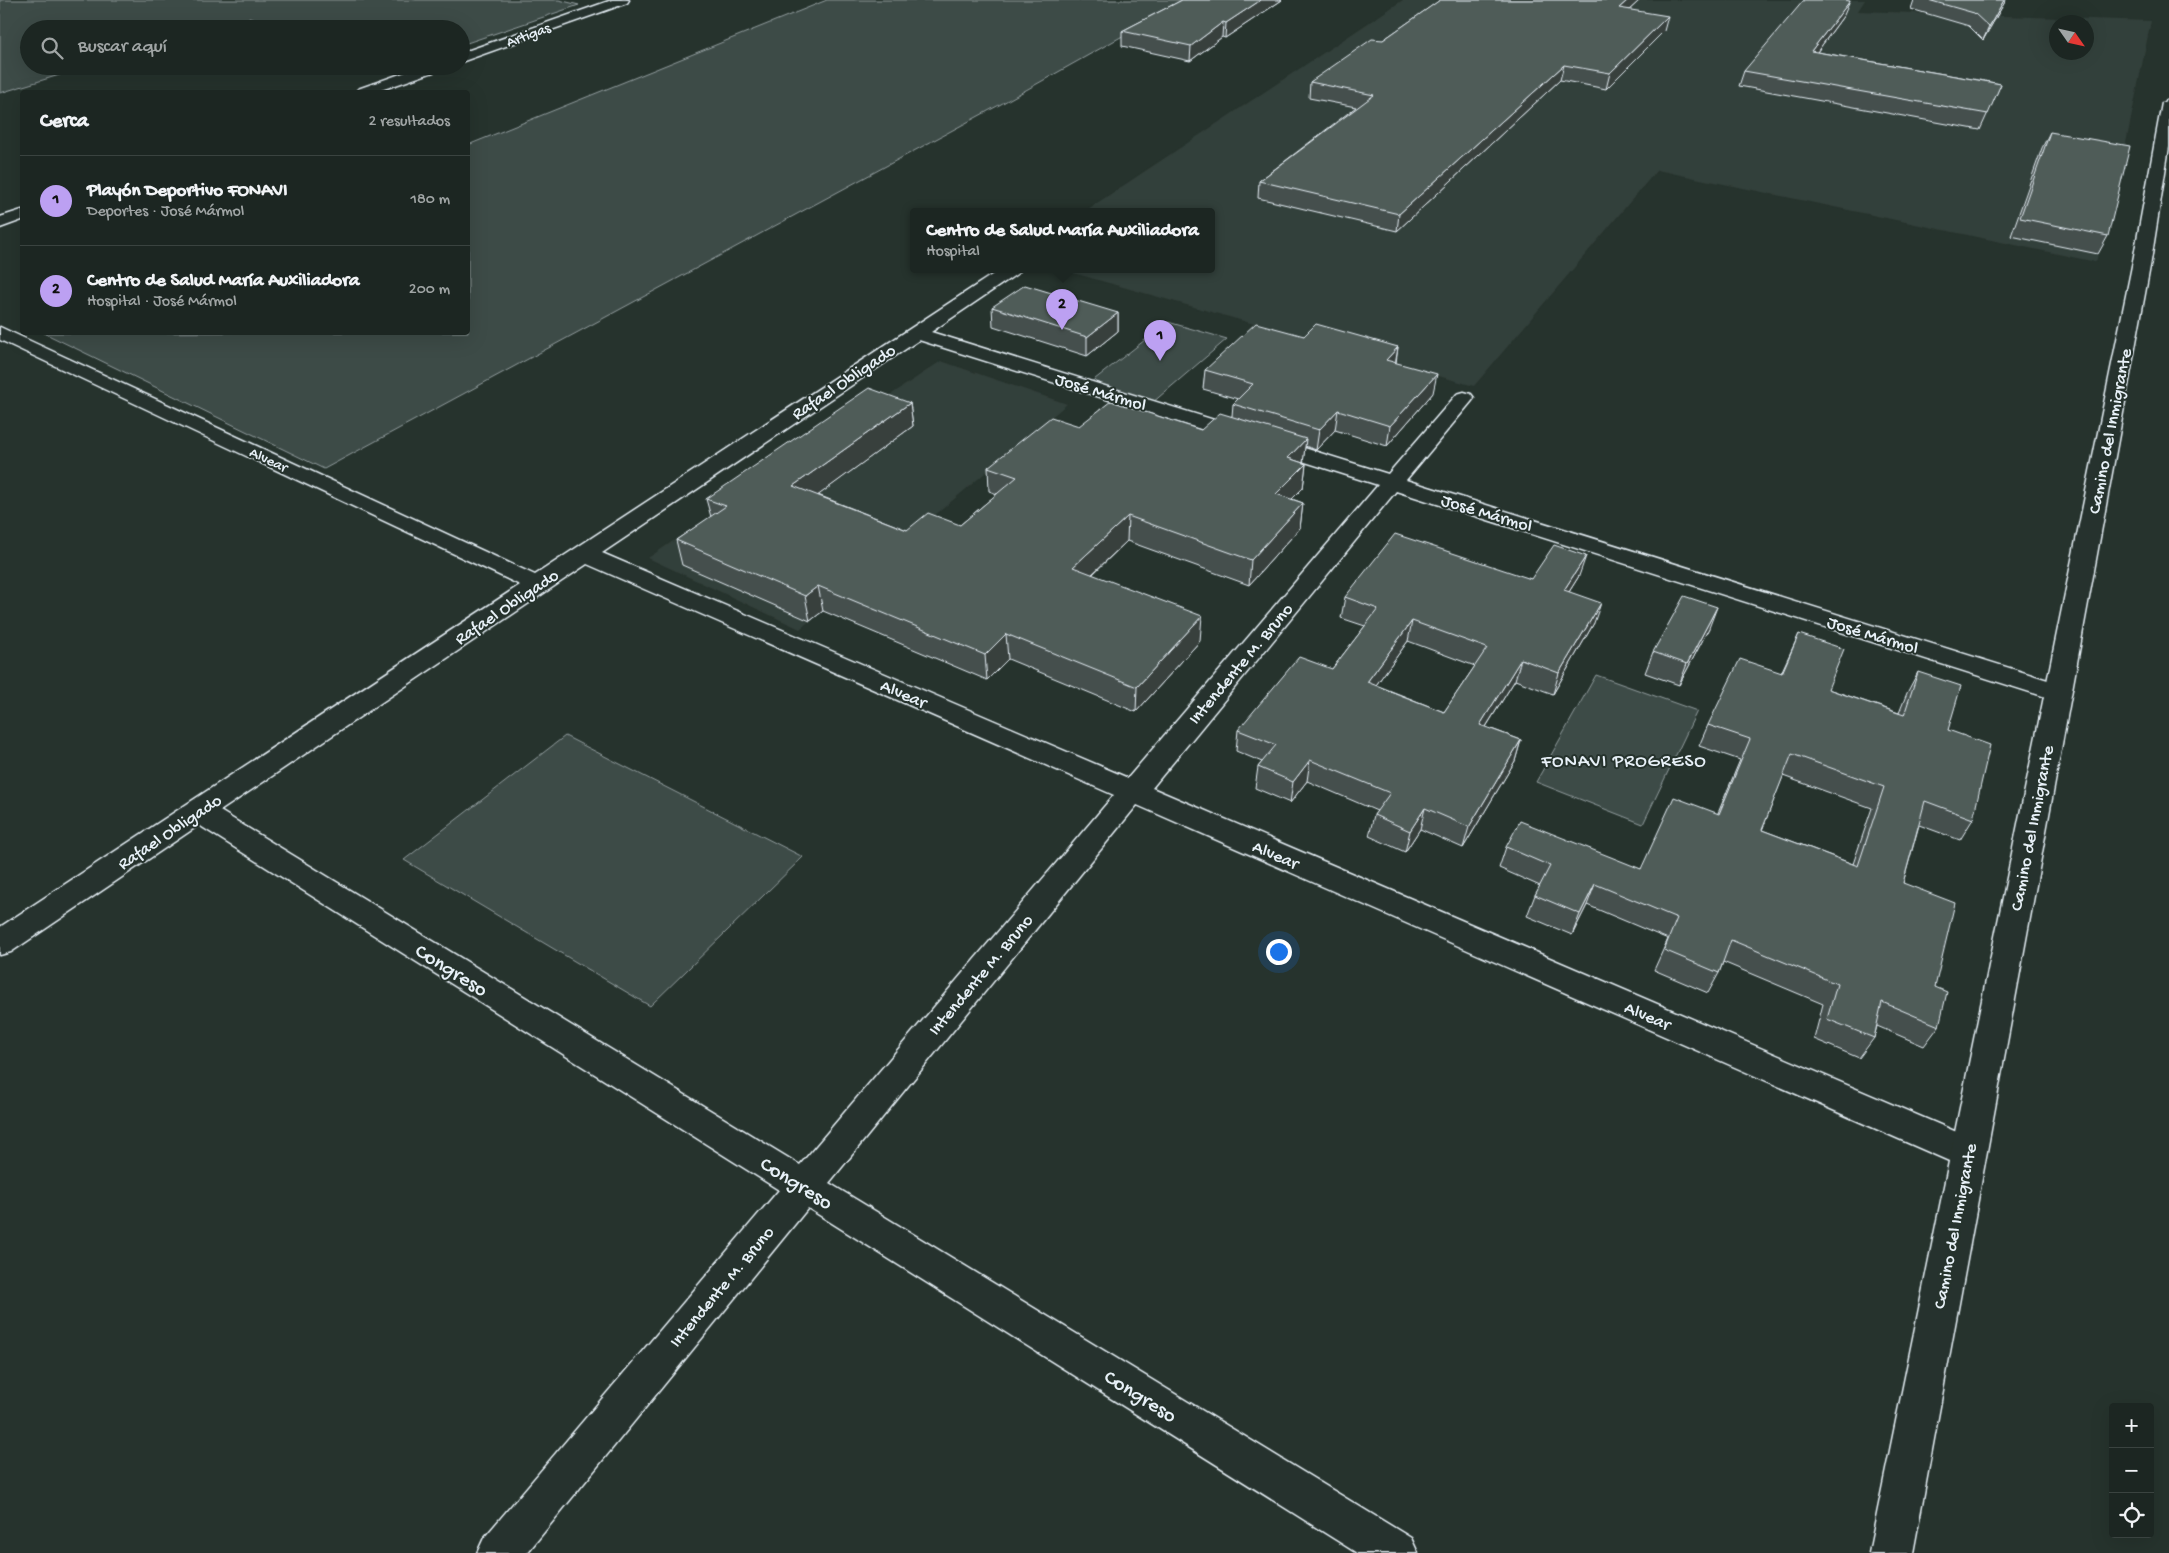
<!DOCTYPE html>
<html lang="es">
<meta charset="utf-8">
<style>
:root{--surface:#1c2622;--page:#252e2a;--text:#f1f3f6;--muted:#a0a5a5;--line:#3a4340;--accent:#bca0f2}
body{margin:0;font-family:"Gochi Hand",sans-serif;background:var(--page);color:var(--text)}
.controls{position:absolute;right:15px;bottom:15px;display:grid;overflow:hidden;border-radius:5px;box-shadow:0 5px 20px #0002}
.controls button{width:45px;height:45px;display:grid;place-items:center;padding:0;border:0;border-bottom:1px solid var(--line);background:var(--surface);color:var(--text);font:25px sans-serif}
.compass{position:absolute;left:2049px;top:15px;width:45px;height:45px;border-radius:50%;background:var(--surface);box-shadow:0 5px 20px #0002;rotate:124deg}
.you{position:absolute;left:1278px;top:951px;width:18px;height:18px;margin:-12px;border:4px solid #fff;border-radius:50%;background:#1a73e8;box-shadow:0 0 0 8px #1a73e833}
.badge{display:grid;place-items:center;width:32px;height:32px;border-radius:50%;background:var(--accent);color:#111;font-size:16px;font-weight:700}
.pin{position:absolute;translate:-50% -41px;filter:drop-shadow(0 1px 2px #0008)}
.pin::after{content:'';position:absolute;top:26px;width:18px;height:15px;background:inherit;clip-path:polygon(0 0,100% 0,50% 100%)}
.popup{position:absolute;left:910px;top:208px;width:305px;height:65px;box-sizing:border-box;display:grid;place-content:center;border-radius:5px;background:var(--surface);filter:drop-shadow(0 1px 4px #0005);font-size:16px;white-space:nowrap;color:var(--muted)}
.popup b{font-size:19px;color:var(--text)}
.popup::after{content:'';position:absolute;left:50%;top:100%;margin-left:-10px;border:10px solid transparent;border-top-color:var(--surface)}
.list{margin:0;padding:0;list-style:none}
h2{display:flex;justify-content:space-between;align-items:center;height:65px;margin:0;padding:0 20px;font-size:21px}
h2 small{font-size:16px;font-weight:400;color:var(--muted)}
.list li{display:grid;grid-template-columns:32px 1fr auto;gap:15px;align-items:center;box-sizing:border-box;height:90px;padding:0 20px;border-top:1px solid var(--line)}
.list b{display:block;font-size:19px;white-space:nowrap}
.list p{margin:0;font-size:16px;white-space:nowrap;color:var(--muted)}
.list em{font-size:16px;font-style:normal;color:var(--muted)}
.icon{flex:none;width:28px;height:28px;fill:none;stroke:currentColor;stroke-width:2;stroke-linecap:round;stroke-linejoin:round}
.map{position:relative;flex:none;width:2169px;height:1553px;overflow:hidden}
.search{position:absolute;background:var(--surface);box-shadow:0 5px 20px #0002;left:20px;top:20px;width:450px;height:55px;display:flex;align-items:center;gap:12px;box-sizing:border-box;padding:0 18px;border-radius:28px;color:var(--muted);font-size:19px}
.panel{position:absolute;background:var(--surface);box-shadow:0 5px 20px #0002;left:20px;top:90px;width:450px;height:245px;border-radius:5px}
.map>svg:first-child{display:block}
.built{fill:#333f3a;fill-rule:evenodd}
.green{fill:#3e4b47;stroke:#939ea0}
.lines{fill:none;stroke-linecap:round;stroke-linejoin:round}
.street-casing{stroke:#e8f1f8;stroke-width:3}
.secondary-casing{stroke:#e8f1f8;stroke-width:3}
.street{fill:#26332d;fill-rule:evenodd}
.secondary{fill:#26332d;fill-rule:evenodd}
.wall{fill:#454f4d;stroke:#e8f1f8;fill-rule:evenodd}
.shaded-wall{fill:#38403e;stroke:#e8f1f8}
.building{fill:#505c59;stroke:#e8f1f8;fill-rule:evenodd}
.labels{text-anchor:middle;stroke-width:4;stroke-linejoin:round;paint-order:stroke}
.far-street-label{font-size:15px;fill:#e8f1f8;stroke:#26332d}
.street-label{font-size:18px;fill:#e8f1f8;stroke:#26332d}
.neighbourhood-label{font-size:19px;letter-spacing:1px;fill:#e8f1f8;stroke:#26332d}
.near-street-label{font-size:21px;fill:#e8f1f8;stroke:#26332d}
</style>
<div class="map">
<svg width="2169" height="1553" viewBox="0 0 2169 1553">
<rect width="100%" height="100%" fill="#26332d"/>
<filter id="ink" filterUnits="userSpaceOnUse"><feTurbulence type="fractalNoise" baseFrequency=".02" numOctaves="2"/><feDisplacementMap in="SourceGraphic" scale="10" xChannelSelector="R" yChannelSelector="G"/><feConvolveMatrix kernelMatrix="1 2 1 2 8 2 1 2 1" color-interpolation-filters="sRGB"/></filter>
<g filter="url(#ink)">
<path class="built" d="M1403,0H1865L1858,11L2151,21L2126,143L2096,262L1657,170L1474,386L1059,269H1211V211H1085ZM2056,22H2086V52H2056Z
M941,361L1067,404L800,629L648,558Z"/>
<path class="green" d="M0,0H559L579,5L461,45V29H287L249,18L214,29H29V66H89L0,93Z
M827,0H1187L1001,104L324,469L44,333L468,332V145Z
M1168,322L1227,339L1152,403L1090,383Z
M1596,675L1697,711L1643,824L1536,782Z
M565,736L803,857L650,1006L404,860Z"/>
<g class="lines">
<g class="street-casing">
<path id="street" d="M612,0H629L627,3L461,62V53Z
M423,66H443L442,69L375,92H356L358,89Z
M22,210V220L0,228V217Z
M1001,269H1021L1018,273L931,332L1388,474L1457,394L1464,392L1471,394L1474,398L1471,402L1406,480L2067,686L2071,692L2067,698L2058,701L2049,698L1396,491L1152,788L1980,1142L1986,1153L1980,1164L1968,1169L1956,1164L1137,805L829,1183L1411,1538L1418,1553H1357L808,1208L527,1553H477L484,1538L779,1190L199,825L11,952L0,955V927L520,585L0,340V327L535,575ZM919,340L1378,485L1128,778L602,553ZM587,564L1114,795L800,1165L220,811Z"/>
</g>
<g class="secondary-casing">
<path id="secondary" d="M2169,99V147L2151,261L1913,1553H1869L2133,261L2162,103Z"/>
</g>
<use href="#street" class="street"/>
<use href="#secondary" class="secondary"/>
</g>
<path class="wall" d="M1182,0H1282L1225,38L1222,37L1190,61L1122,46V31Z
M1439,0H1640L1629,10L1664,31L1606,89L1560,80L1397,231L1258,198L1259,181L1356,107L1309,98L1310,82L1383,40L1439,1Z
M1914,0H2006L1983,40L1969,26L1911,9Z
M1844,15L1817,52L2001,84L1980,130L1739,86L1744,71Z
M2050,132L2108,236L2098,254L2011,236L2042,148Z
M992,307L1118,313V331L1087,356L993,326Z
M1304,336L1398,347L1396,363L1433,393L1387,446L1335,430L1316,450L1305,446L1303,463L1306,464L1303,488L1292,499L1303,503L1300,528L1249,585L1127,541L1092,575L1200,641L1136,712L1008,659L987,680L823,611L810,621L682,565L676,540L711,517L706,499L910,403L913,426L818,495L907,530L960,525L997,494L989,491L988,467L1079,426L1201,430L1232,416L1233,404L1238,399L1203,389L1205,370Z
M1579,576L1569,592L1594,623L1553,694L1515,680L1486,727L1521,740L1515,761L1463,848L1420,829L1405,852L1369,836L1374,815L1377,811L1307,781L1290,803L1255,788L1258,767L1262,762L1236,751L1238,730L1332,669L1365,626L1341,618L1345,597L1531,579ZM1408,641L1475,666L1444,712L1376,685Z
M1709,628L1679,685L1645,673L1653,652Z
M1799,634L1828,689L1899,713L1907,693L1918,672L1948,730L1973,819L1960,840L1919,825L1903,883L1935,987L1939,1026L1924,1046L1877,1026L1874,1038L1859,1058L1814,1039L1823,1004L1723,962L1719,973L1708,993L1654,970L1668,939L1587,905L1572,935L1527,916L1535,895L1540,886L1499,868L1506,847L1641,869L1718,813L1740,760L1699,746L1708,725L1781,673ZM1783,776L1872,808L1853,864L1762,830Z"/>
<path class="shaded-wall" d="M1261,0H1282L1225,38L1226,23Z
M1628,0H1640L1615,23L1619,8Z
M2004,0H2006L1983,40L1989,27Z
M1850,1L1844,15L1806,67L1811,51Z
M1668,16L1664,31L1606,89L1610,73Z
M1223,22L1222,37L1190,61L1191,46Z
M1564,65L1560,80L1397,231L1399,214Z
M1118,313V331L1087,356V337Z
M1398,347L1395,366L1386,360Z
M1437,374L1433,393L1387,446L1390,426Z
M910,403L913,426L798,510L793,486Z
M1338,410L1335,430L1316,450L1319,430Z
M1306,439L1303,463L1288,458Z
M1306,464L1303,488L1273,518L1276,494Z
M1303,503L1300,528L1249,585L1251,560Z
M1128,516L1127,541L1073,592V567Z
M1586,556L1579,576L1557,611L1564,590Z
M818,586L823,611L810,621L805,596Z
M1601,603L1594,623L1553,694L1559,673Z
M1717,607L1709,628L1679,685L1687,664Z
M1202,616L1200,641L1136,712L1137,687Z
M1412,621L1408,641L1363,703L1367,682Z
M1006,634L1008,659L987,680L985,655Z
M1521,659L1515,680L1474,746L1480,725Z
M1521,740L1515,761L1463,848L1469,827Z
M1310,760L1307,781L1290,803L1293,782Z
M1425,808L1420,829L1405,852L1410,831Z
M1595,884L1587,905L1572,935L1580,914Z"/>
<path class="building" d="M1182,0H1261L1226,23L1223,22L1191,46L1122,31Z
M1440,0H1628L1619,8L1668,16L1610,73L1564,65L1399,214L1259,181L1374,95L1310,82L1372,39L1383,40Z
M1804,0H1845L1850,1L1811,51L2001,84L1988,114L1744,71Z
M1928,0H2004L1989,27L1974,13Z
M2050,132L2130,146L2108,236L2020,218Z
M1025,285L1118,313L1087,337L992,307Z
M1256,323L1304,336L1316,324L1398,347L1386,360L1437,374L1390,426L1338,410L1319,430L1233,404L1253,384L1205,370Z
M869,388L910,403L793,486L907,530L928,513L960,525L1017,477L988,467L1051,417L1079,426L1111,401L1201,430L1220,413L1306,439L1288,458L1306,464L1276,494L1303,503L1251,560L1128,516L1073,567L1202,616L1137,687L1006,634L985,655L818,586L805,596L676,540L726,506L706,499Z
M1395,534L1531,579L1554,545L1586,556L1564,590L1601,603L1559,673L1521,659L1480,725L1521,740L1469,827L1425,808L1410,831L1374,815L1390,793L1310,760L1293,782L1258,767L1276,745L1238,730L1299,657L1332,669L1378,609L1345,597ZM1412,621L1487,648L1444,712L1367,682Z
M1684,596L1717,607L1687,664L1653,652Z
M1799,634L1844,649L1828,689L1904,715L1918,672L1961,686L1948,730L1990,745L1973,819L1925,801L1903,883L1955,903L1935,987L1947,992L1939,1026L1882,1002L1874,1038L1827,1019L1837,984L1731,940L1719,973L1664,950L1677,918L1595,884L1580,914L1535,895L1550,866L1506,847L1520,821L1641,869L1674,797L1719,814L1750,739L1708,725L1740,659L1782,673ZM1792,754L1884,787L1858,866L1762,830Z"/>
</g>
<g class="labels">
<g class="far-street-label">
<text transform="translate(528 34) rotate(-20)" y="5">Artigas</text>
<text transform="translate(269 459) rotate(25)" y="5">Alvear</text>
</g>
<g class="street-label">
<text transform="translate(843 381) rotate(-34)" y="6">Rafael Obligado</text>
<text transform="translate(1101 391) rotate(17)" y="6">José Mármol</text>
<text transform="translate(2109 431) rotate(-79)" y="6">Camino del Inmigrante</text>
<text transform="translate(1487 512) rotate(17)" y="6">José Mármol</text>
<text transform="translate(506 606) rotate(-34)" y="6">Rafael Obligado</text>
<text transform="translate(1873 634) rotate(17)" y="6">José Mármol</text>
<text transform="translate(1240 663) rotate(-50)" y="6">Intendente M. Bruno</text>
<text transform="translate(904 693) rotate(23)" y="6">Alvear</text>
<text transform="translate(2031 828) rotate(-79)" y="6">Camino del Inmigrante</text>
<text transform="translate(169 831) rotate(-34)" y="6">Rafael Obligado</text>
<text transform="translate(1276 854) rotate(23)" y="6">Alvear</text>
<text transform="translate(980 974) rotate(-50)" y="6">Intendente M. Bruno</text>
<text transform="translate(1648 1015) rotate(23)" y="6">Alvear</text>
<text transform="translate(1954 1226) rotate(-79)" y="6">Camino del Inmigrante</text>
<text transform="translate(721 1286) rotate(-50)" y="6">Intendente M. Bruno</text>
</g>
<g class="neighbourhood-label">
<text x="1624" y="766">FONAVI PROGRESO</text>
</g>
<g class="near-street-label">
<text transform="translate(452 969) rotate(32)" y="7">Congreso</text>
<text transform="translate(797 1182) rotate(32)" y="7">Congreso</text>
<text transform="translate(1141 1395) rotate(32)" y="7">Congreso</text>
</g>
</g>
</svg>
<div class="controls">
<button>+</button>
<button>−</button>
<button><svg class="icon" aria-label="locate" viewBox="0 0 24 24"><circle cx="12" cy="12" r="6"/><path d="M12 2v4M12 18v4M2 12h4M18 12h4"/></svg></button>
</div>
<svg class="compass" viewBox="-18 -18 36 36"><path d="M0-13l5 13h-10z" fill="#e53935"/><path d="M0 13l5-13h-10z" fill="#a0a5a5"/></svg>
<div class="you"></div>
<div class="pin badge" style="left:1160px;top:361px">1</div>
<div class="pin badge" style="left:1062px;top:330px">2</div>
<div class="popup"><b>Centro de Salud María Auxiliadora</b>Hospital</div>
<div class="search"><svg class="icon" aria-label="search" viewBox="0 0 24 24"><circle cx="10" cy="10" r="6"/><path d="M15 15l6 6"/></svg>Buscar aquí</div>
<section class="panel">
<h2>Cerca<small>2 resultados</small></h2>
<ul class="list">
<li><span class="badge">1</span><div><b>Playón Deportivo FONAVI</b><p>Deportes · José Mármol</p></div><em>180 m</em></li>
<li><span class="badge">2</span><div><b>Centro de Salud María Auxiliadora</b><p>Hospital · José Mármol</p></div><em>200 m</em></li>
</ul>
</section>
</div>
